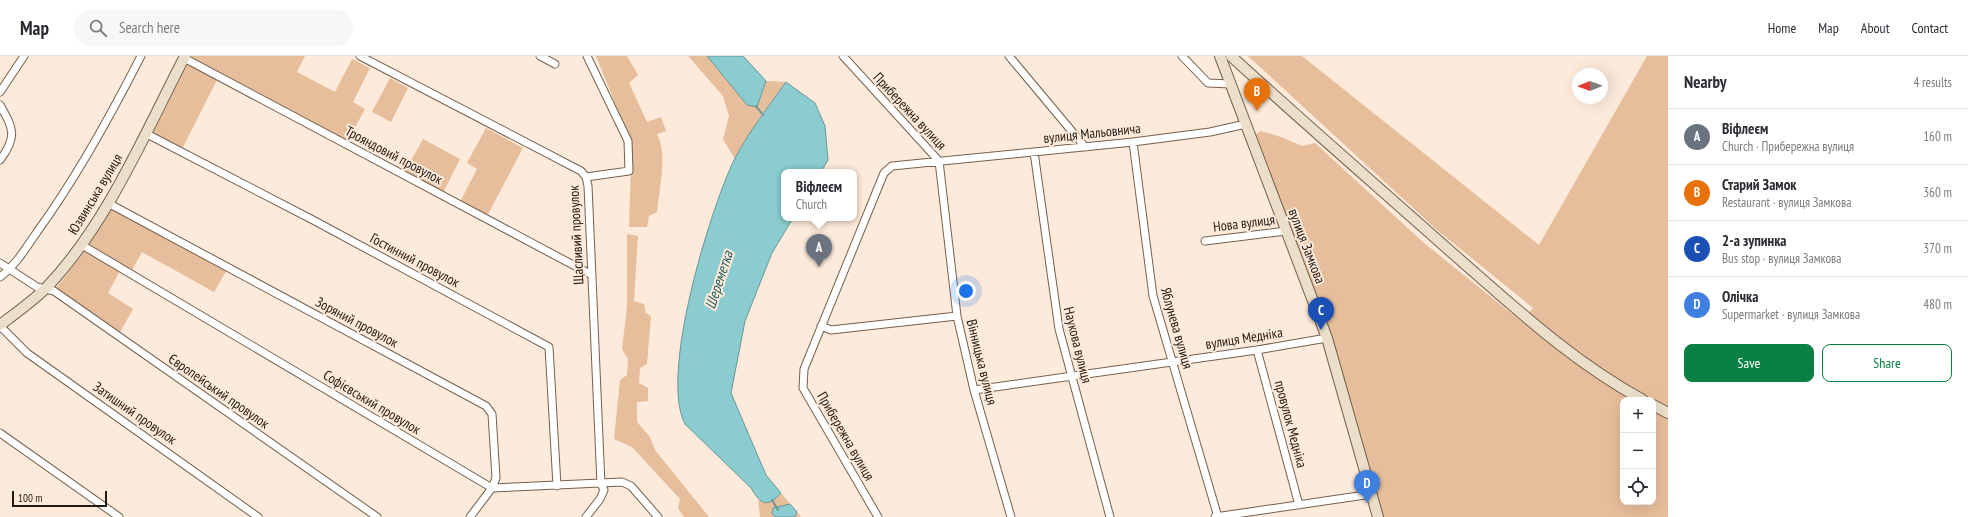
<!DOCTYPE html>
<meta charset="utf-8">
<style>
:root{--surface:#fff;--page:#f7f7f7;--text:#2b2b33;--muted:#7c7c81;--line:#e1e1e2;--accent:#0b8043}
body{margin:0;font-family:"PT Sans Narrow",sans-serif;background:var(--page);color:var(--text)}
.controls{position:absolute;right:12px;bottom:12px;display:grid;overflow:hidden;border-radius:8px;box-shadow:0 4px 16px #0002}
.controls button{width:36px;height:36px;display:grid;place-items:center;padding:0;border:0;border-bottom:1px solid var(--line);background:var(--surface);color:var(--text);font:20px sans-serif}
.compass{position:absolute;left:1572px;top:12px;width:36px;height:36px;border-radius:50%;background:var(--surface);box-shadow:0 4px 16px #0002;rotate:269deg}
.scale{position:absolute;left:12px;bottom:10px;width:95px;box-sizing:border-box;padding-left:4px;border:2px solid #221a13;border-top:0;font-size:11px;line-height:14px;white-space:nowrap;color:#221a13;-webkit-text-stroke:3px #fdeada;paint-order:stroke}
.you{position:absolute;left:966px;top:235px;width:14px;height:14px;margin:-10px;border:3px solid #fff;border-radius:50%;background:#1a73e8;box-shadow:0 0 0 6px #1a73e833}
.badge{display:grid;place-items:center;width:26px;height:26px;border-radius:50%;background:var(--accent);color:#fff;font-size:13px;font-weight:700}
.pin{position:absolute;translate:-50% -33px;filter:drop-shadow(0 1px 2px #0008)}
.pin::after{content:'';position:absolute;top:21px;width:14px;height:12px;background:inherit;clip-path:polygon(0 0,100% 0,50% 100%)}
.popup{position:absolute;left:781px;top:113px;width:76px;height:52px;box-sizing:border-box;display:grid;place-content:center;border-radius:8px;background:var(--surface);filter:drop-shadow(0 1px 3px #0005);font-size:13px;white-space:nowrap;color:var(--muted)}
.popup b{font-size:15px;color:var(--text)}
.popup::after{content:'';position:absolute;left:50%;top:100%;margin-left:-8px;border:8px solid transparent;border-top-color:var(--surface)}
.list{margin:0;padding:0;list-style:none}
h2{display:flex;justify-content:space-between;align-items:center;height:52px;margin:0;padding:0 16px;font-size:17px}
h2 small{font-size:13px;font-weight:400;color:var(--muted)}
.list li{display:grid;grid-template-columns:26px 1fr auto;gap:12px;align-items:center;box-sizing:border-box;height:56px;padding:0 16px;border-top:1px solid var(--line)}
.list b{display:block;font-size:15px;white-space:nowrap}
.list p{margin:0;font-size:13px;white-space:nowrap;color:var(--muted)}
.list em{font-size:13px;font-style:normal;color:var(--muted)}
.actions{display:flex;gap:8px;padding:12px 16px}
.actions a{flex:1;padding:9px 0;border:1px solid var(--accent);border-radius:8px;text-align:center;font-size:14px;color:var(--accent)}
.actions .main{background:var(--accent);color:#fff}
.icon{flex:none;width:22px;height:22px;fill:none;stroke:currentColor;stroke-width:2;stroke-linecap:round;stroke-linejoin:round}
.map{position:relative;flex:none;width:1668px;height:461px;overflow:hidden}
header{display:flex;align-items:center;gap:24px;box-sizing:border-box;height:56px;padding:0 20px;background:var(--surface);border-bottom:1px solid var(--line)}
header strong{font-size:19px}
nav{display:flex;gap:22px;margin-inline-start:auto;font-size:14px}
.search{width:280px;height:36px;background:var(--page);display:flex;align-items:center;gap:10px;box-sizing:border-box;padding:0 14px;border-radius:22px;color:var(--muted);font-size:15px}
main{display:flex}
aside{flex:1;background:var(--surface)}
.map>svg:first-child{display:block}
.green{fill:#e6be9b;fill-rule:evenodd}
.water{fill:#8acccf;stroke:#6b9797}
.lines{fill:none;stroke-linecap:round;stroke-linejoin:round}
.stream{stroke:#6b9797;stroke-width:2}
.street-casing{stroke:#74604e;stroke-width:9}
.secondary-casing{stroke:#74604e;stroke-width:12}
.street{stroke:#fff;stroke-width:7}
.secondary{stroke:#ebdfca;stroke-width:10}
.labels{text-anchor:middle;stroke-width:4;stroke-linejoin:round;paint-order:stroke}
.street-label{font-size:14px;fill:#221a13;stroke:#fdeada}
.water-label{font-size:15px;font-style:italic;fill:#255d60;stroke:#fdeada}
</style>
<header>
<strong>Map</strong>
<div class="search"><svg class="icon" aria-label="search" viewBox="0 0 24 24"><circle cx="10" cy="10" r="6"/><path d="M15 15l6 6"/></svg>Search here</div>
<nav><a>Home</a><a>Map</a><a>About</a><a>Contact</a></nav>
</header>
<main>
<div class="map">
<svg width="1668" height="461" viewBox="0 0 1668 461">
<rect width="100%" height="100%" fill="#fdeada"/>
<path class="green" d="M192,0H305L297,16L335,36L352,3L370,12L353,46L365,53L347,86L219,20L181,95L151,80Z
M596,0H627L638,19L629,27L647,66L661,61L666,75L657,78C668,99 659,133 657,156L649,160L647,171H629L631,108L628,79Z
M688,0H707L747,49L760,44L766,25L786,26L762,58L735,103L723,83L729,60L723,40Z
M1248,0H1302L1539,189L1647,0H1668V461H1378L1327,282L1251,81L1261,75L1281,81L1302,90L1315,87L1424,187L1521,265L1533,252L1437,174ZM1623,344H1653V446H1623Z
M390,22L408,32L391,66L372,56Z
M486,72L523,92L487,160L460,146L477,113L467,107Z
M423,83L460,103L443,137L404,117Z
M113,150L228,212L214,236L142,196L130,218L121,213L108,237L133,253L118,280L54,235L87,192Z
M627,178L638,180L634,245L644,248L646,257L651,260L647,308L640,312L639,327L648,332V345L637,346V366L650,381L655,394L709,461H684L678,452L680,443L632,391L614,383L620,324L627,319L628,303L622,293L627,251Z
M781,437L801,461H760L758,444C769,448 774,445 781,437Z"/>
<path class="water" d="M707,0H743L766,25L757,51L747,49Z
M786,26L815,47L825,70L828,104L821,116H784V162H793L772,197L745,265L731,337L766,419L781,437C767,452 761,449 751,432L685,368C659,319 710,154 734,104C748,77 768,51 786,26Z
M790,448L797,456L795,461H775L772,457L773,452Z"/>
<g class="lines">
<path class="stream" d="M756,50L763,59
M772,444L778,454"/>
<g class="street-casing">
<path id="street" d="M360,0L581,115L586,121L588,130L601,428L604,434L600,443L586,461
M540,0L555,8
M843,0L939,105
M1009,0L1085,91
M1182,0L1208,27L1231,28
M184,2L592,219
M0,36L24,0
M0,49C13,72 18,80 0,104
M145,77L313,164L549,291L557,430
M1133,86L1153,240L1218,461
M1034,96L1059,273L1110,461
M939,105L957,260L974,334L1011,461
M586,121L629,115L628,85L587,0
M108,147L486,350L492,358L496,422L492,432L470,461
M1205,185L1286,175
M82,189L492,432L622,426L631,430L658,461
M0,207L37,231L54,235L377,461
M0,221C16,209 26,192 37,176C77,121 110,61 141,0
M0,270L27,297L258,461
M821,270L831,274L957,260
M1257,294L1299,449
M974,334L1257,294L1327,282
M0,377L119,461
M878,461L803,332L804,313L884,117L892,110L1133,86L1210,76L1246,68
M1215,461L1372,438"/>
</g>
<g class="secondary-casing">
<path id="secondary" d="M1220,0L1327,282L1378,461
M1231,0C1303,66 1377,130 1450,195C1512,249 1571,305 1643,344
M0,269C16,257 33,245 47,231C107,168 145,77 185,0
M1653,349L1668,357"/>
</g>
<use href="#street" class="street"/>
<use href="#secondary" class="secondary"/>
</g>
<g class="labels">
<g class="street-label">
<text transform="translate(910 55) rotate(47)" y="5">Прибережна вулиця</text>
<text transform="translate(1092 77) rotate(-6)" y="5">вулиця Мальовнича</text>
<text transform="translate(394 99) rotate(28)" y="5">Трояндовий провулок</text>
<text transform="translate(95 138) rotate(-59)" y="5">Юзвинська вулиця</text>
<text transform="translate(1244 167) rotate(-7)" y="5">Нова вулиця</text>
<text transform="translate(576 179) rotate(-93)" y="5">Щасливий провулок</text>
<text transform="translate(1307 190) rotate(69)" y="5">вулиця Замкова</text>
<text transform="translate(415 204) rotate(28)" y="5">Гостинний провулок</text>
<text transform="translate(357 266) rotate(28)" y="5">Зоряний провулок</text>
<text transform="translate(1177 272) rotate(74)" y="5">Яблунева вулиця</text>
<text transform="translate(1244 282) rotate(-9)" y="5">вулиця Медніка</text>
<text transform="translate(1078 289) rotate(76)" y="5">Наукова вулиця</text>
<text transform="translate(982 306) rotate(76)" y="5">Вінницька вулиця</text>
<text transform="translate(219 335) rotate(35)" y="5">Європейський провулок</text>
<text transform="translate(372 346) rotate(31)" y="5">Софієвський провулок</text>
<text transform="translate(135 357) rotate(35)" y="5">Затишний провулок</text>
<text transform="translate(1291 368) rotate(75)" y="5">провулок Медніка</text>
<text transform="translate(846 380) rotate(60)" y="5">Прибережна вулиця</text>
</g>
<g class="water-label">
<text transform="translate(719 224) rotate(-72)" y="5">Шереметка</text>
</g>
</g>
</svg>
<div class="controls">
<button>+</button>
<button>−</button>
<button><svg class="icon" aria-label="locate" viewBox="0 0 24 24"><circle cx="12" cy="12" r="6"/><path d="M12 2v4M12 18v4M2 12h4M18 12h4"/></svg></button>
</div>
<svg class="compass" viewBox="-18 -18 36 36"><path d="M0-13l5 13h-10z" fill="#e53935"/><path d="M0 13l5-13h-10z" fill="#7c7c81"/></svg>
<div class="scale">100 m</div>
<div class="you"></div>
<div class="pin badge" style="left:819px;top:211px;background:#6b7280">A</div>
<div class="popup"><b>Віфлеєм</b>Church</div>
<div class="pin badge" style="left:1257px;top:55px;background:#e8710a">B</div>
<div class="pin badge" style="left:1321px;top:274px;background:#1a4fb4">C</div>
<div class="pin badge" style="left:1367px;top:447px;background:#3f7fe0">D</div>
</div>
<aside>
<h2>Nearby<small>4 results</small></h2>
<ul class="list">
<li><span class="badge" style="background:#6b7280">A</span><div><b>Віфлеєм</b><p>Church · Прибережна вулиця</p></div><em>160 m</em></li>
<li><span class="badge" style="background:#e8710a">B</span><div><b>Старий Замок</b><p>Restaurant · вулиця Замкова</p></div><em>360 m</em></li>
<li><span class="badge" style="background:#1a4fb4">C</span><div><b>2-а зупинка</b><p>Bus stop · вулиця Замкова</p></div><em>370 m</em></li>
<li><span class="badge" style="background:#3f7fe0">D</span><div><b>Олічка</b><p>Supermarket · вулиця Замкова</p></div><em>480 m</em></li>
</ul>
<div class="actions"><a class="main">Save</a><a>Share</a></div>
</aside>
</main>
